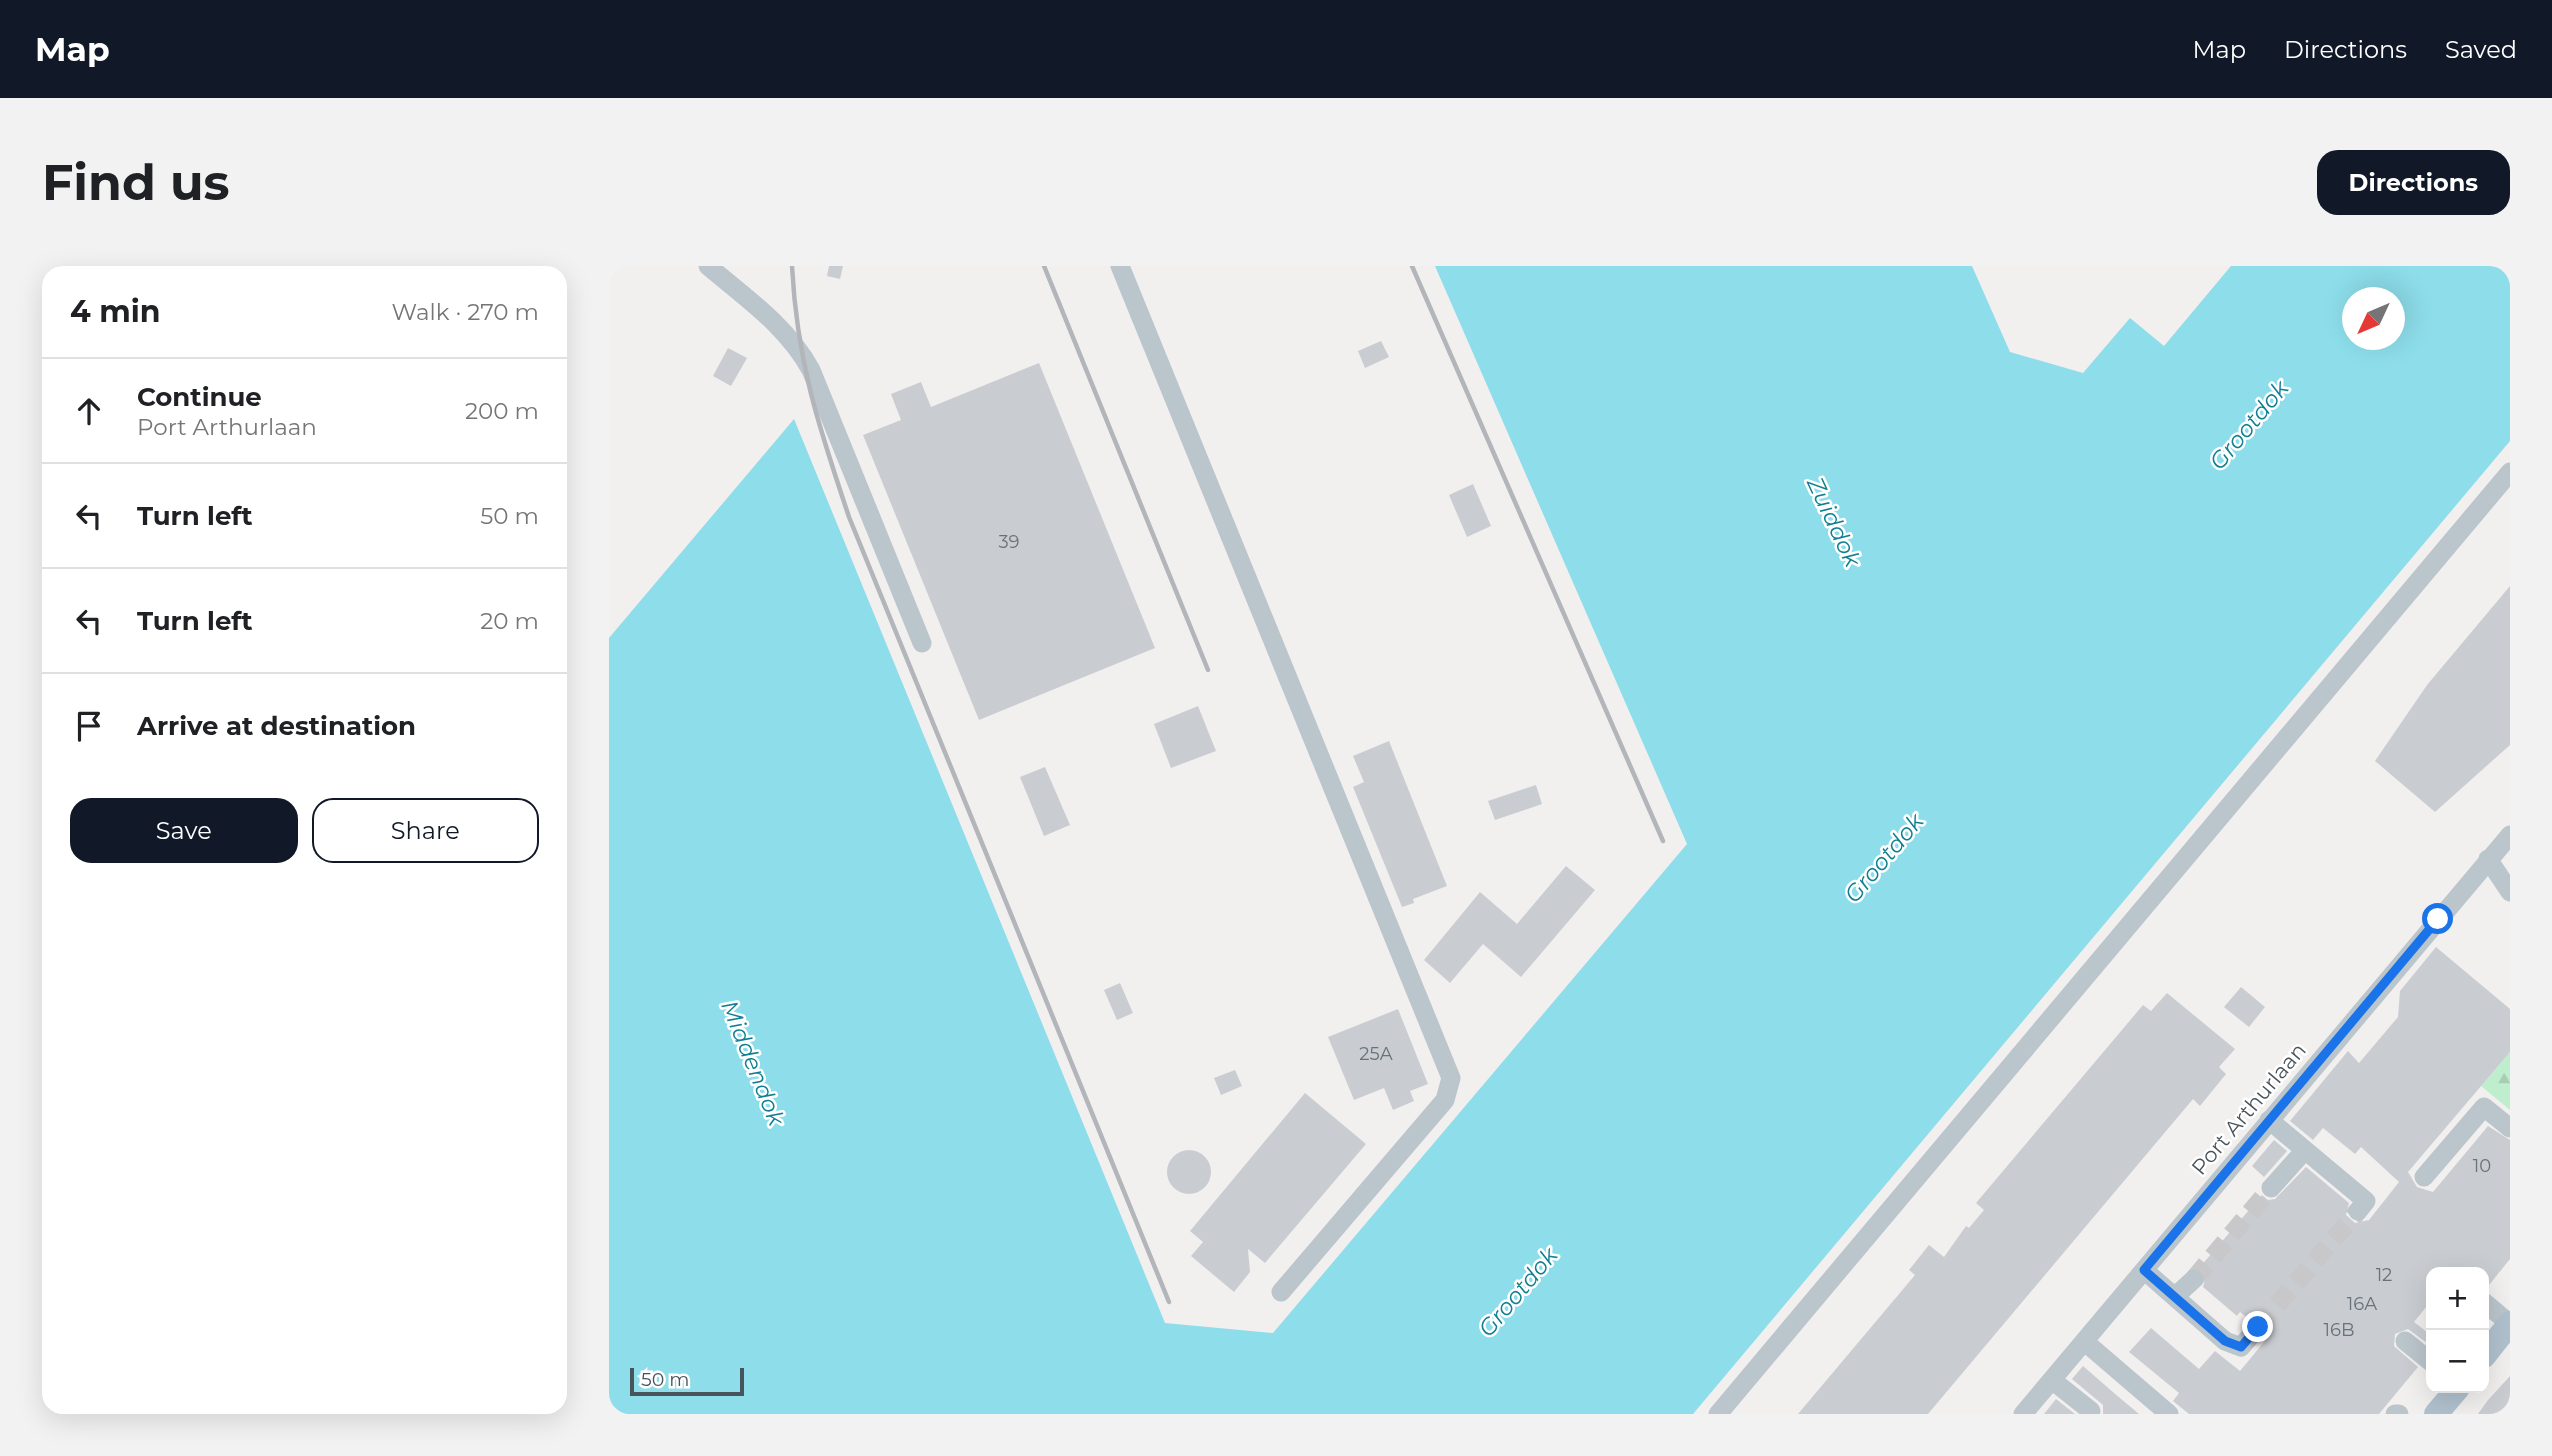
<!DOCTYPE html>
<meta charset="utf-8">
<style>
:root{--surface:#fff;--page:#f2f2f2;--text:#202124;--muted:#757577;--line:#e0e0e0;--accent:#111827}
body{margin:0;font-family:Montserrat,sans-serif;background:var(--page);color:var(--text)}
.controls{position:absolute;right:21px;bottom:21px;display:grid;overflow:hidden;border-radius:14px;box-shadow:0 7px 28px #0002}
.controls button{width:63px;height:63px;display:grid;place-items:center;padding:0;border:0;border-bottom:2px solid var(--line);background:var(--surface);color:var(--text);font:35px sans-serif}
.compass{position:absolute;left:1733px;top:21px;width:63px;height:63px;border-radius:50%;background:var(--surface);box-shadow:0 7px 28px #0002;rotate:226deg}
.scale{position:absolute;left:21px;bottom:18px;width:114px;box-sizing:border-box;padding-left:7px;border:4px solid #48545c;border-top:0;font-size:19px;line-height:24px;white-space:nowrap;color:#48545c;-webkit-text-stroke:5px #fff;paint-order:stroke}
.stop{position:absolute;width:21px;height:21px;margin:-16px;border:5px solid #1a73e8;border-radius:50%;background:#fff}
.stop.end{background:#1a73e8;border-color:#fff;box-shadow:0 2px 7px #0008}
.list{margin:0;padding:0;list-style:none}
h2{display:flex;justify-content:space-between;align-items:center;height:91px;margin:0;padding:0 28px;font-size:30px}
h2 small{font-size:23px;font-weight:400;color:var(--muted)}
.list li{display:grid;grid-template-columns:46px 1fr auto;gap:21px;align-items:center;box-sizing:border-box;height:105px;padding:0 28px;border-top:2px solid var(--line)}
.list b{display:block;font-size:26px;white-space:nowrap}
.list p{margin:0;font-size:23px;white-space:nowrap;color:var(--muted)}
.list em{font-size:23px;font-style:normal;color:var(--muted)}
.actions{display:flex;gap:14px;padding:21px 28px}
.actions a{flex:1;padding:16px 0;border:2px solid var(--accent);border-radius:21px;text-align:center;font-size:24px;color:var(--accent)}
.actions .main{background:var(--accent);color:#fff}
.icon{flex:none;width:38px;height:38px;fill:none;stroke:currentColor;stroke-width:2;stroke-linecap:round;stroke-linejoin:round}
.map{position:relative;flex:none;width:1901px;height:1148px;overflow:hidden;border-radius:21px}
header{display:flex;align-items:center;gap:42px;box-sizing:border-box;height:98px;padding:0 35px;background:var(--accent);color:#fff}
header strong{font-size:33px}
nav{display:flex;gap:38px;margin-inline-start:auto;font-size:24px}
.intro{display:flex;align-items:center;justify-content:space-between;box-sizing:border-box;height:168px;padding:0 42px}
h1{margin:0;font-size:49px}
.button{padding:18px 32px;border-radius:21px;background:var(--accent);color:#fff;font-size:24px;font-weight:700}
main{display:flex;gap:42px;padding:0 42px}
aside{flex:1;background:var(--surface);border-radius:21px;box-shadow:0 7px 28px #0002}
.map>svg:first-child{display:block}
.forest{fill:url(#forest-firs)}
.water{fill:#8dddea;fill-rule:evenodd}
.building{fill:#c9cdd2}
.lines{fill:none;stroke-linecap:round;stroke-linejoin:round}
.minor-tunnel{stroke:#c8c8ca;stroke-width:19;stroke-dasharray:19 10;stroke-linecap:butt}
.minor{stroke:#bbc5cc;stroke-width:19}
.major{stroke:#b0c1ce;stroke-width:24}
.rail{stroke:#b2b5ba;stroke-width:4.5}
.route{stroke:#1a73e8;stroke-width:9}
.labels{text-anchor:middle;stroke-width:5;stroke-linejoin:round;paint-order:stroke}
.number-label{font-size:18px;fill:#68727a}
.street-label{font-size:21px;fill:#48545c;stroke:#fff}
.water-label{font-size:23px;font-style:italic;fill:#0f7f91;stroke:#fff}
</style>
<header>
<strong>Map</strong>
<nav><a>Map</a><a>Directions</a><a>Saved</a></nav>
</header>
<div class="intro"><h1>Find us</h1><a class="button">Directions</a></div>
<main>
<aside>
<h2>4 min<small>Walk · 270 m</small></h2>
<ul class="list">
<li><svg class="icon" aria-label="ahead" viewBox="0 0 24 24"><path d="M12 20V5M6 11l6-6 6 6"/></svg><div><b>Continue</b><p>Port Arthurlaan</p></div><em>200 m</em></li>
<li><svg class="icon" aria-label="left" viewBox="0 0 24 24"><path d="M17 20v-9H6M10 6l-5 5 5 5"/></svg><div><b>Turn left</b></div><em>50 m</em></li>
<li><svg class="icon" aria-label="left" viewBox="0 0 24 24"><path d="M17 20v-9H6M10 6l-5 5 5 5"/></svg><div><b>Turn left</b></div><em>20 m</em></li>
<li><svg class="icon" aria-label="arrive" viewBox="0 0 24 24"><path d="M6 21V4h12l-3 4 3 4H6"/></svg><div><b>Arrive at destination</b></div></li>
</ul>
<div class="actions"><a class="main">Save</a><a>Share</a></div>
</aside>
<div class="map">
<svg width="1901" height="1148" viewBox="0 0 1901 1148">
<defs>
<pattern id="forest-firs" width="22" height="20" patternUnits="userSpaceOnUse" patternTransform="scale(1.75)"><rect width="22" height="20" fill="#bfeece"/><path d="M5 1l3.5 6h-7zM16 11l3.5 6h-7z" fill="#a6ceb3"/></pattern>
</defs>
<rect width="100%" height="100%" fill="#f2efef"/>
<path class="forest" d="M1901,786V844L1872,820Z"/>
<path class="water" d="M826,0H1363L1401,86L1474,107L1521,52L1555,80L1622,0H1901V175L1084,1148H0V372L185,153L556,1057L664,1067L1078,578ZM1744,32H1786V74H1744Z"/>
<path class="building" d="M220,0H234L231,13L218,10Z
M772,75L780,91L756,102L749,85Z
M119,82L138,92L122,120L104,110Z
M430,97L546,382L370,454L254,169L292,154L282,128L312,116L322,141Z
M864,218L882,260L858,271L840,229Z
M1901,320V479L1826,546L1766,495L1818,419Z
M589,440L607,485L562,502L545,458Z
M780,475L838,620L804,633L805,637L793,641L744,521L755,516L744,490Z
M436,501L461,559L435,570L411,511Z
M927,519L933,538L886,554L879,535Z
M957,600L986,624L912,711L874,678L841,717L815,694L871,626L908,658Z
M1827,681L1901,743V786L1799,906L1808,921L1824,926L1879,860L1901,874V993L1876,1024L1875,1006H1822V1035L1805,1056L1822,1069V1080L1799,1063L1786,1068L1785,1080L1809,1101L1770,1148H1580L1564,1135L1570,1127L1520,1086L1542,1062L1590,1103L1606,1085L1631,1105L1660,1070V1056L1652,1049L1640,1053L1631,1046L1628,1050L1594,1021L1597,1011L1590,1002L1653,929L1659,934L1666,933L1697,901L1740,937L1737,949L1746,957L1760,954L1790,916L1752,881L1746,888L1714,862L1704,874L1681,855L1739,785L1750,797L1789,751L1791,725Z
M511,717L524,747L508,754L495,724Z
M1632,721L1656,741L1640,761L1615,741Z
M1558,727L1626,783L1610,801L1617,808L1591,840L1584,833L1319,1148H1189L1306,1009L1300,1004L1320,979L1335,991L1357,960L1360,962L1375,944L1367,937L1534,739L1542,745Z
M789,743L819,818L801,825L805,835L784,844L775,822L745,834L719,771Z
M626,804L633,820L612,829L605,812Z
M696,827L757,878L656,997L639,983L641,1006L625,1026L582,990L594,976L581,965Z
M1665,874L1678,885L1655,911L1643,900Z
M558 906a22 22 0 1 1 44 0a22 22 0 1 1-44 0Z
M1474,1100L1505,1127L1530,1148H1494V1139L1463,1113Z
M1901,1110V1148H1869L1879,1134Z
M1447,1133L1466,1148H1435Z"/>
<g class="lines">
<path class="minor-tunnel" d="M1585,1013L1662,922
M1649,1061L1749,945"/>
<path class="minor" d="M99,0C137,32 178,60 202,104L313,377
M511,0L842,812L836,834L672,1026
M1879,593L1901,626
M1660,854L1757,935L1749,945
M1815,911L1875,841L1901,862
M1662,922L1696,884
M1535,1004L1616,1075L1632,1081L1649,1061
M1562,1028L1571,1026L1585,1013
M1875,1036L1901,1058
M1796,1075L1822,1096
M1476,1076L1560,1148
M1443,1114L1482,1145
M1109,1148L1901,206
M1414,1148L1901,569
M1786,1148H1790"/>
<path class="major" d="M1875,1090L1901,1057
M1827,1148L1849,1122"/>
<path class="rail" d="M183,0C188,97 210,161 240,251L560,1036
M435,0L599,404
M803,0L1054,575"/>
</g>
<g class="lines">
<path class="route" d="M1649,1061L1632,1081L1616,1075L1535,1004L1829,653"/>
</g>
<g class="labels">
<g class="number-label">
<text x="400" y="282">39</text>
<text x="767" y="794">25A</text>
<text x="1873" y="906">10</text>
<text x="1775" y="1015">12</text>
<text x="1753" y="1044">16A</text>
<text x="1730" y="1070">16B</text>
</g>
<g class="street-label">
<text transform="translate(1640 843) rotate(-50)" y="7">Port Arthurlaan</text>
</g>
<g class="water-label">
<text transform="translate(1640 159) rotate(-50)" y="8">Grootdok</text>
<text transform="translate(1225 256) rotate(65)" y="8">Zuiddok</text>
<text transform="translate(1275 592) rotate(-50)" y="8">Grootdok</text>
<text transform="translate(144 797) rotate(68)" y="8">Middendok</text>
<text transform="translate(909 1026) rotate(-50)" y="8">Grootdok</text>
</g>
</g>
</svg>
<div class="controls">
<button>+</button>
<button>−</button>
</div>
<svg class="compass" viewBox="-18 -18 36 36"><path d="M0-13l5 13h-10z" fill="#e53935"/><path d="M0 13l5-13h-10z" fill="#757577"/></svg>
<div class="scale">50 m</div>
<div class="stop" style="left:1829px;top:653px"></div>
<div class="stop end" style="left:1649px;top:1061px"></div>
</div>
</main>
